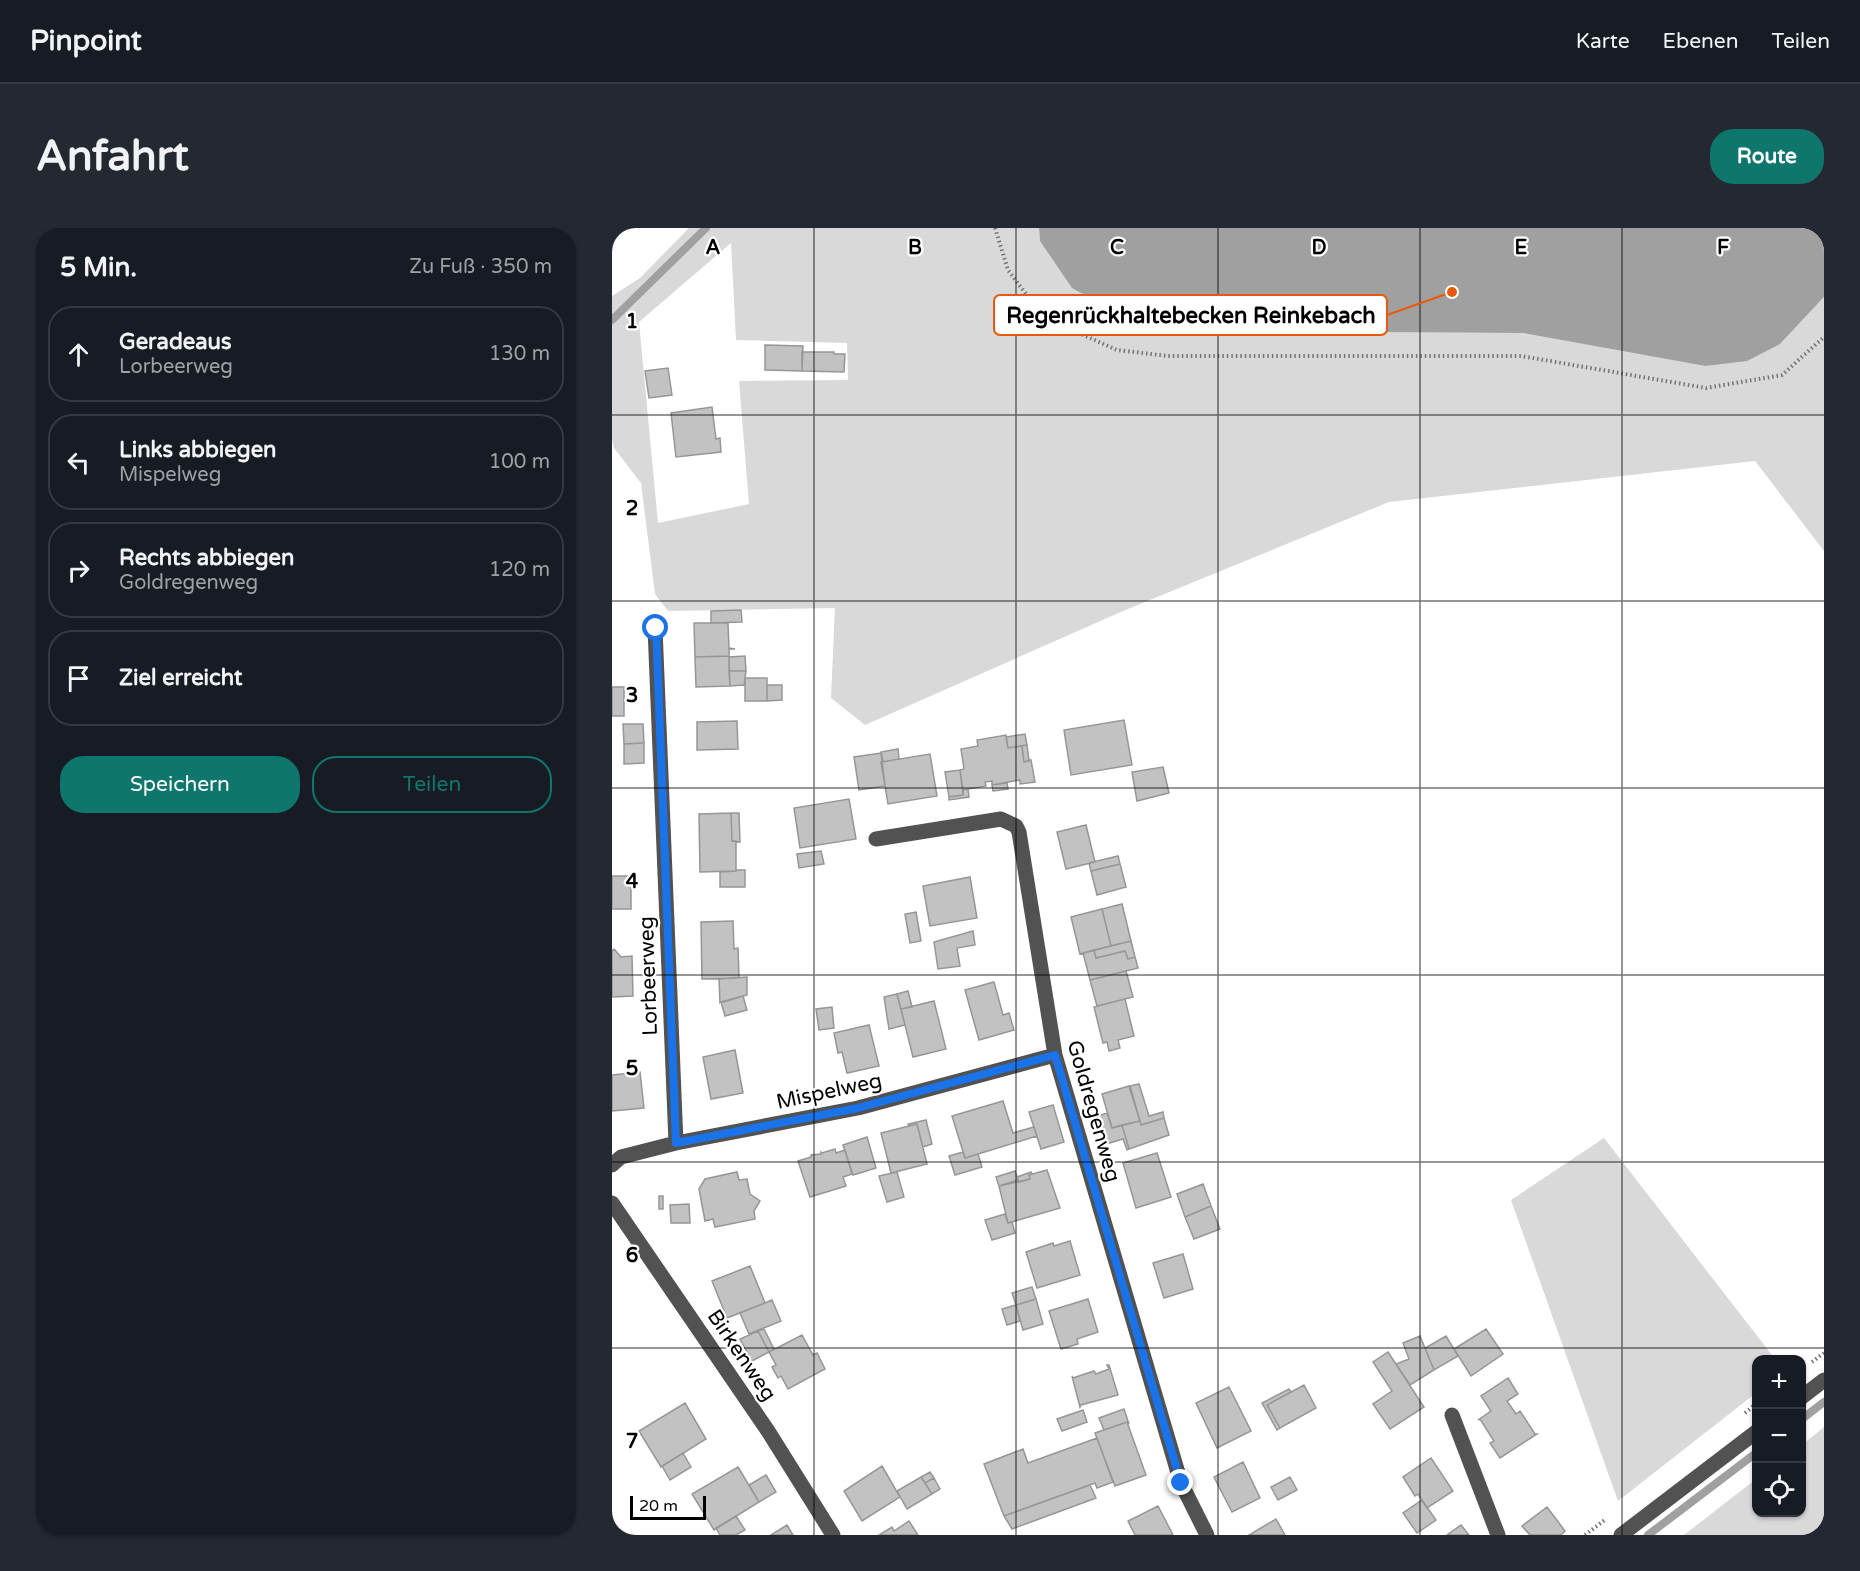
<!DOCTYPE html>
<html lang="de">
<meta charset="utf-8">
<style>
:root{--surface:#171b24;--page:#242831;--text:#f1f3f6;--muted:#9ea1a6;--line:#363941;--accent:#0f766e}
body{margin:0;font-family:"Varela Round",sans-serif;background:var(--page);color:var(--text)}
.controls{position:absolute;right:18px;bottom:18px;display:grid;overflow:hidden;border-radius:12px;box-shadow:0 2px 4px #0004}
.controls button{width:54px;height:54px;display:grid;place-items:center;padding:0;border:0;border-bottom:2px solid var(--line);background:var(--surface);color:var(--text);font:30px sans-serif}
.scale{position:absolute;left:18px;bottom:15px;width:76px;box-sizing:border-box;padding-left:6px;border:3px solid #000;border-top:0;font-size:16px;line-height:21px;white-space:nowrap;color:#000;-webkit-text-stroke:4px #fff;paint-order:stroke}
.stop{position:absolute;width:18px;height:18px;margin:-14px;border:4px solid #1a73e8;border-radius:50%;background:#fff}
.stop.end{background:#1a73e8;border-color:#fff;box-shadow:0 2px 6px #0008}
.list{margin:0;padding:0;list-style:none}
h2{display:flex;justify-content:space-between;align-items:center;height:78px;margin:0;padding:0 24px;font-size:26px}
h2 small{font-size:20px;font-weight:400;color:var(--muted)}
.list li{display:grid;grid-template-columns:39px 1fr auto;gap:18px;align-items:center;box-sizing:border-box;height:96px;margin:0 12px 12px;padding:0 12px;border:2px solid var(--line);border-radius:24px}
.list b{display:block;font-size:22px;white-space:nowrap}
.list p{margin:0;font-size:20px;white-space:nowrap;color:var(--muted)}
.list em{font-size:20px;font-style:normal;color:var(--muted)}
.actions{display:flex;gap:12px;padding:18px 24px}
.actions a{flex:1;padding:14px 0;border:2px solid var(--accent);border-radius:24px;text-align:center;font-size:21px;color:var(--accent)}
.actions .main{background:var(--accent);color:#fff}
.icon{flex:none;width:33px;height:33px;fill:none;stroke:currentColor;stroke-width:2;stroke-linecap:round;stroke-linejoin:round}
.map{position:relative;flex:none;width:1212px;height:1307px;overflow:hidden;border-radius:24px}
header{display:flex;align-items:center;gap:36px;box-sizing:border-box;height:84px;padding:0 30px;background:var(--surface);border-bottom:2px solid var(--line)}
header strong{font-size:28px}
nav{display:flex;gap:33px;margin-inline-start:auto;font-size:21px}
.intro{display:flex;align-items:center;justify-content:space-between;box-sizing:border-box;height:144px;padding:0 36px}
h1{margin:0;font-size:42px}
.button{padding:15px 27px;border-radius:24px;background:var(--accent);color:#fff;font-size:21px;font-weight:700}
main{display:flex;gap:36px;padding:0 36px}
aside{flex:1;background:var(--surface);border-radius:24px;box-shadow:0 2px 4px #0004}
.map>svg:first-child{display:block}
.green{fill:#d9d9d9;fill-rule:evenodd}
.water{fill:#a0a0a0}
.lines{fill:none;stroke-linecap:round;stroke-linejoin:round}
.stream{stroke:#a0a0a0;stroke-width:8}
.building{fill:#c2c2c2;stroke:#969696;stroke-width:1.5}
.path{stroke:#747474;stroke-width:4;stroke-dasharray:1.5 3;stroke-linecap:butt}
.minor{stroke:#525252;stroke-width:15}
.route{stroke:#1a73e8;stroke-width:8}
.grid{fill:none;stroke:#000;stroke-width:1.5;stroke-opacity:0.55}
.labels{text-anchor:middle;stroke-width:4.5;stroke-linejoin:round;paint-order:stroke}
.street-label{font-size:21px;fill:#000;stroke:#fff}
.grid-label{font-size:20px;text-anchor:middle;font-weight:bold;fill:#000;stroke:#fff;stroke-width:4.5;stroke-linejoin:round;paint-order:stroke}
.leader{fill:none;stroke:#e8590c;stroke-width:2}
.callout-dot{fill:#e8590c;stroke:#fff;stroke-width:2}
.callout{fill:#fff;stroke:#e8590c;stroke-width:2}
.callout-label{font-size:22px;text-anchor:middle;font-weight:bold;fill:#000}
</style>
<header>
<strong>Pinpoint</strong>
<nav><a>Karte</a><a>Ebenen</a><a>Teilen</a></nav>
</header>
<div class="intro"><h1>Anfahrt</h1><a class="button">Route</a></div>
<main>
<aside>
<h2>5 Min.<small>Zu Fuß · 350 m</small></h2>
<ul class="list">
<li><svg class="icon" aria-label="ahead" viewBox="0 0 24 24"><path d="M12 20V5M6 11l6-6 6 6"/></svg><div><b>Geradeaus</b><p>Lorbeerweg</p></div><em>130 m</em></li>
<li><svg class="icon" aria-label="left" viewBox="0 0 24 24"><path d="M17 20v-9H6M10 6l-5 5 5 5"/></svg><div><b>Links abbiegen</b><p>Mispelweg</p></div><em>100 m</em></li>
<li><svg class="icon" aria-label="right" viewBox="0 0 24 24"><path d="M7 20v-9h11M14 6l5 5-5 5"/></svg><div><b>Rechts abbiegen</b><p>Goldregenweg</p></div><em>120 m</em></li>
<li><svg class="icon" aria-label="arrive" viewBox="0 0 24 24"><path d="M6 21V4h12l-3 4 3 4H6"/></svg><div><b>Ziel erreicht</b></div></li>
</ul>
<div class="actions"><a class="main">Speichern</a><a>Teilen</a></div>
</aside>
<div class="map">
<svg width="1212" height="1307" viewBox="0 0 1212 1307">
<rect width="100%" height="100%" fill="#fff"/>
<path class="green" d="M77,0H427L428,13L524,95L586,103L911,105L1093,138L1168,116L1212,69V323L1143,233L777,274L511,383L253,497L219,470L223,380L56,383L43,366L29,255L2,220L0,211V68L28,50ZM119,15L124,112L235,115L236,152L127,153L137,276L46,295L27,94Z
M992,910L1163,1131L1144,1132V1165L1006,1273L899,972Z
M1212,1199V1307H1072L1144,1251V1284H1190V1217Z"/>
<path class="water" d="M427,0H1212V69L1168,116L1135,133L1093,138L911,105L586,103L524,95L460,60L428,13Z"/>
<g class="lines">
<path class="stream" d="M0,92L94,0
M1190,1191L1212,1174
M1036,1307L1144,1225"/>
</g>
<path class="building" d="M153,117L191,118L190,143L153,142Z
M190,124H222V126H233L232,144L190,143Z
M56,140L60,167L37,170L33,143Z
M100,179L104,211L108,210L109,224L64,229L59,185Z
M129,382L130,394L99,395V383Z
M82,395H116L117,420L123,421H117V428L83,429Z
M117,428L118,458L84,459L83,429Z
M133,428L134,443H117V429Z
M117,443H134L132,457L118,458Z
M133,450H155V473H133Z
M155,457H170V472L155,473Z
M0,459H12V488H0Z
M512,492L520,537L459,547L452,502Z
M125,493L126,521L85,522V494Z
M11,496H31L32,515L12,516Z
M413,506L415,517L396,520L394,509Z
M394,507L396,520L410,518L412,534L419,532L423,554L408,556V552L380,557V553L373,554L374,558L351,562L348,542L352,541L349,521L366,518L365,512Z
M32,515V535L12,536V516Z
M415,517L417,533L412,534L410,518Z
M286,521L287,531L271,534L269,524Z
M269,525L273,558L247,562L242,529Z
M318,526L325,568L276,576L269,534Z
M551,539L557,565L525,573L520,544Z
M348,542L351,567L337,569L333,544Z
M395,555L396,561L381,563L380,557Z
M356,561L357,569L337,572V569L351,567V562Z
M237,571L244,611L188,620L182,580Z
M119,585L120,613H124V643L88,644L87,586Z
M119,585H127L128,614L120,613Z
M474,597L483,634L454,641L445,604Z
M209,623L212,636L187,640L185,626Z
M506,628L508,636L479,643L477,635Z
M508,636L514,659L485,667L479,643Z
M124,642H133V659H108V644L124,643Z
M0,648H19V681H0Z
M358,649L365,690L318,698L311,658Z
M510,676L519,713L499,718L490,681Z
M490,681L499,718L468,726L459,689Z
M304,684L309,713L298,715L293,686Z
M121,693L122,721L126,720L127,750L90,751L89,694Z
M361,703L363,717L345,720L348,738L326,741L322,714Z
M519,713L523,729L516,731L513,723L484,730L482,722Z
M2,721L9,729L20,728L21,768L0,769V723Z
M482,722L484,730L513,723L516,731L523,729L526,740L478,752L471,725Z
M514,743L521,769L485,778L478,752Z
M135,749V767L108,775L107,751Z
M382,754L391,787L397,785L402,802L367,812L353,762Z
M296,763L300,779L289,781L285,766Z
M285,766L293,797L277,801L272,769Z
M131,768L135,782L113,788L109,774Z
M513,771L522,808L506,812L508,820L497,823L495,814L491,815L482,779Z
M322,773L334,821L301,829L289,781Z
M220,779L222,800L207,802L204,781Z
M257,797L267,838L235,845L230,824L226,825L222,805Z
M123,822L131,865L99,871L91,829Z
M28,844L32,880L0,883V847Z
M527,856L537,888L551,884L552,890L529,897L518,858Z
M517,858L528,893L500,900L490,866Z
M391,873L401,905L422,899L425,908L353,930L340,888Z
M441,877L452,914L429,921L417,884Z
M495,885L500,900L510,897L517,921L515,922L511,911L494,916L486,888Z
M552,890L557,907L517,921L510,897L528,893L529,897Z
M314,892L320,916L311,919L305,896L296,898V896Z
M305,896L315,936L279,945L269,905Z
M255,909L264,940L241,947L231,917Z
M223,921L224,925L233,922L240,946L231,949L234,958L198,969L186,933L199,929V927L209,926V924L210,925Z
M351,924L353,930L366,926L370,939L343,947L337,928Z
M545,925L559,969L524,980L511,935Z
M435,942L448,980L396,995L387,958L418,951L417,947Z
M403,943L406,952L387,958L384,949Z
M125,944L127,952L135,951L138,966L148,973L142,983L143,991L103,999L101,991L93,993L87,961L93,951Z
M285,944L292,969L275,974L267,948Z
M419,944L420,946L417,947L418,951L407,954L405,949Z
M591,956L599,978L573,989L565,966Z
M47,968H51V981H47Z
M77,976L78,995H59L58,977Z
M599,978L608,1001L582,1011L573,989Z
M393,986L396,995L400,994L403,1005L380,1012L373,992Z
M458,1013L468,1047L425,1060L414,1024L441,1015L442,1018Z
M571,1026L581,1061L552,1070L541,1035Z
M138,1038L153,1075L115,1090L100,1053Z
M420,1059L424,1071L404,1077L400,1065Z
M424,1071L431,1096L411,1102L404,1077Z
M476,1071L486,1104L465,1111L466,1116L449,1121L437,1083Z
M160,1072L169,1093L137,1106L128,1085Z
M404,1077L408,1093L395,1097L390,1081Z
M152,1101L162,1121L157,1124L146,1103Z
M874,1101L891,1126L859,1148L842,1121Z
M146,1103L157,1124L140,1133L128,1111Z
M190,1107L201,1127L205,1125L213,1141L176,1161L169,1148L166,1150L160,1139L164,1137L157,1124Z
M808,1108L822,1142L798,1157L784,1136L797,1131L791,1115Z
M834,1108L846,1128L822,1142L813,1120Z
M776,1124L812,1179L778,1201L761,1176L780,1163L761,1134Z
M495,1137H497L506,1167L469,1177L468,1179L460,1148L461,1150L482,1143L484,1146L497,1141Z
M896,1150L906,1166L895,1173L904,1186L908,1183L923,1206H925L888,1230L878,1215L882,1213L868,1191L866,1192L879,1183L869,1168Z
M692,1157L704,1180L668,1200L655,1177Z
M617,1159L639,1203L605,1220L584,1175Z
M677,1161L679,1164L655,1177L668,1200L665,1202L650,1175Z
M73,1175L94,1211L49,1239L27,1203Z
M512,1181L517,1196L515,1194L492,1202L487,1190Z
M471,1182L475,1194L450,1203L445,1191Z
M515,1194L534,1247L503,1258L483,1205Z
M485,1210L501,1254L485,1260L483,1255L392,1288L372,1236L411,1221L416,1235Z
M71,1225L79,1239L58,1252L50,1238Z
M819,1230L841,1263L815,1280L806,1266L803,1268L791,1249Z
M631,1234L648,1270L620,1284L602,1249Z
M270,1238L288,1269L250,1293L232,1263Z
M126,1239L147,1274L102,1302L80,1266Z
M318,1244L322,1250L313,1255L309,1249Z
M154,1247L164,1264L147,1274L137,1257Z
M309,1249L320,1266L295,1281L285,1263Z
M678,1249L685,1262L666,1272L659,1259Z
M322,1250L328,1261L320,1266L313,1255Z
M478,1257L484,1270L400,1301L392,1288Z
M810,1272L824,1292L805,1305L791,1285Z
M546,1278L561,1307H523L516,1293Z
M935,1279L953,1303L949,1307H918L910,1298Z
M124,1288L133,1302L124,1307H108L104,1300Z
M664,1291L673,1307H637Z
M297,1293L306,1307H267L280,1299L282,1303Z
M175,1297L181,1307H159Z
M849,1297L857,1307H835Z"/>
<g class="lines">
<path class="path" d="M383,0L396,42L423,78L458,101L505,122L556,128H909L1094,160L1170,147L1212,109
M1200,1134L1212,1125
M1133,1185L1144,1176
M973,1307L994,1291"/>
<path class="minor" d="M43,400L64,915
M264,611L389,591L404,598L407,604L443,827L569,1255L595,1307
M0,937L9,929L64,915L246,880L443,827
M0,975L156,1203L221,1307
M1190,1169L1212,1152
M840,1187L886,1307
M1009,1307L1144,1204"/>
</g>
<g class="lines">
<path class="route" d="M44,400L64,915L246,880L443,827L569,1255"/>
</g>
<path class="grid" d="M202,0V1307M404,0V1307M606,0V1307M808,0V1307M1010,0V1307M0,187H1212M0,373H1212M0,560H1212M0,747H1212M0,934H1212M0,1120H1212"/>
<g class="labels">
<g class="street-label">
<text transform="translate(36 748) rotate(-92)" y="7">Lorbeerweg</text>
<text transform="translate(217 863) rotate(-12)" y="7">Mispelweg</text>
<text transform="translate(482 883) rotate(74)" y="7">Goldregenweg</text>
<text transform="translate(130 1127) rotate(56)" y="7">Birkenweg</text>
</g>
</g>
<g class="grid-label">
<text x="101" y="26">A</text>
<text x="303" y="26">B</text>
<text x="505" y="26">C</text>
<text x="707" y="26">D</text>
<text x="909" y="26">E</text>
<text x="1111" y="26">F</text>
<text x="20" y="100">1</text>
<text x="20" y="287">2</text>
<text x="20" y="474">3</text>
<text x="20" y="660">4</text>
<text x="20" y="847">5</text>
<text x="20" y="1034">6</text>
<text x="20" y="1220">7</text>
</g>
<path class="leader" d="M840 64L775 87"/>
<circle class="callout-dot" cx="840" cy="64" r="6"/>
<rect class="callout" x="382" y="67" width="393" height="40" rx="6"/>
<g class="callout-label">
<text x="579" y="95">Regenrückhaltebecken Reinkebach</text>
</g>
</svg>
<div class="controls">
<button>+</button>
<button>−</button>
<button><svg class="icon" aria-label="locate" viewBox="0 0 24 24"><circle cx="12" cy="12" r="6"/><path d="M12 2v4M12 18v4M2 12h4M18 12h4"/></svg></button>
</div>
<div class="scale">20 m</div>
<div class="stop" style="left:44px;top:400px"></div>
<div class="stop end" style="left:569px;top:1255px"></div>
</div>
</main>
